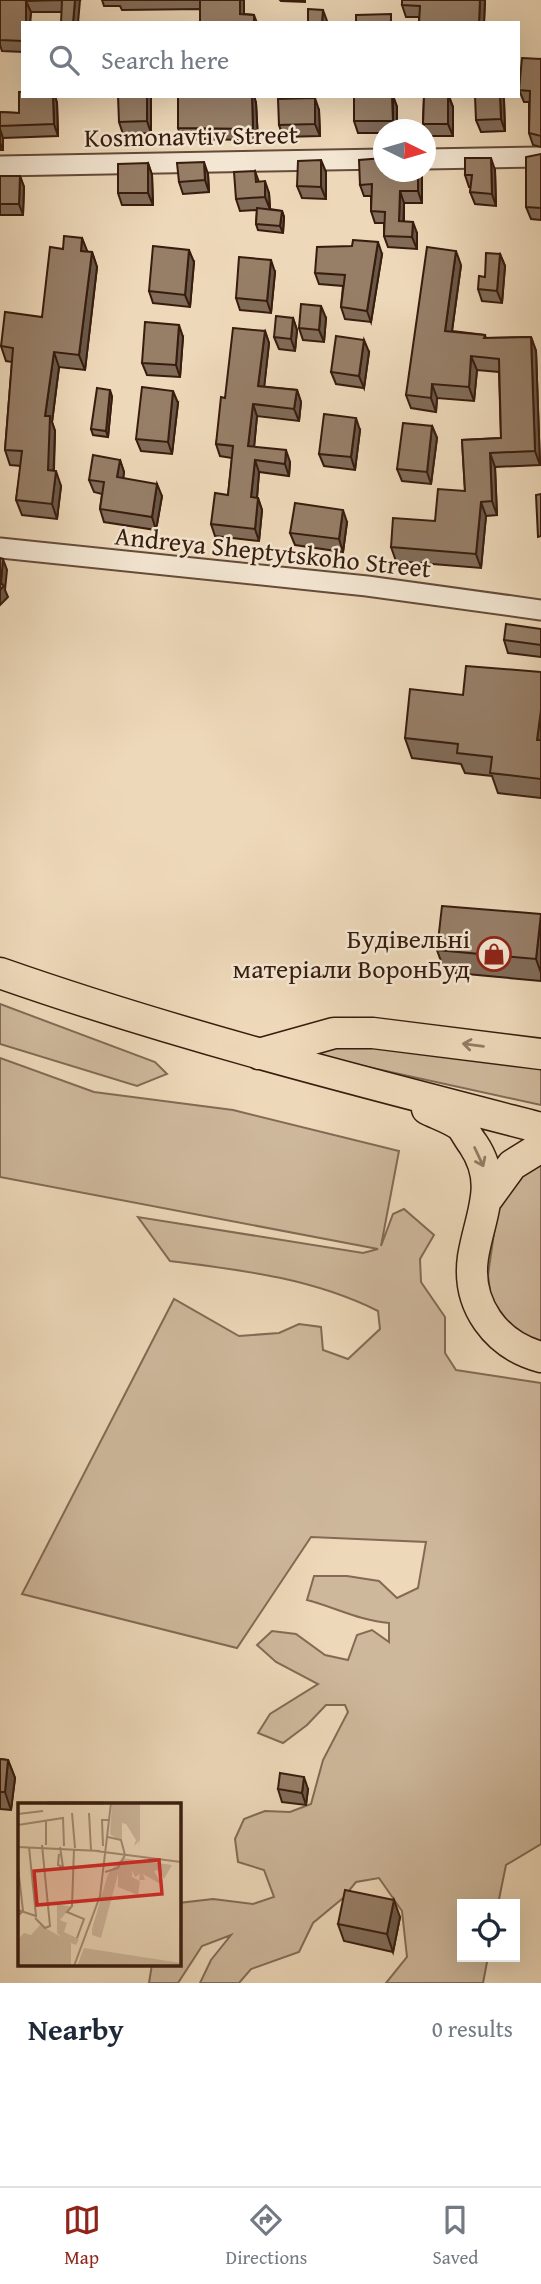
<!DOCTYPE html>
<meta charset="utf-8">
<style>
:root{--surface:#fff;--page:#f2f2f3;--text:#1f2937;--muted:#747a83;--line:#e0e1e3;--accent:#8f2418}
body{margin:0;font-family:"Gentium Book Plus",serif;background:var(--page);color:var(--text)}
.controls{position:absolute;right:21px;bottom:21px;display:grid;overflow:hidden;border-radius:0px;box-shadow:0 7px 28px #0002}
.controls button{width:63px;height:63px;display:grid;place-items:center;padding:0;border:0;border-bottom:2px solid var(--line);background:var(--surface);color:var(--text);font:35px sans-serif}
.compass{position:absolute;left:373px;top:119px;width:63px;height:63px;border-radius:50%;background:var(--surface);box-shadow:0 7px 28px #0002;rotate:95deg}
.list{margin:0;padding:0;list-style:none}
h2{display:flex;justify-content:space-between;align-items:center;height:91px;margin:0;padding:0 28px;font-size:30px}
h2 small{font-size:23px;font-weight:400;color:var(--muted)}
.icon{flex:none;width:38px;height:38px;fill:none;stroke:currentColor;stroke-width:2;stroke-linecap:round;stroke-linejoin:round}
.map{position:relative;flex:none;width:541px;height:1983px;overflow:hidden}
.search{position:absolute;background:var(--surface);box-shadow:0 7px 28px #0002;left:21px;right:21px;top:21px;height:77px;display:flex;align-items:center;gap:18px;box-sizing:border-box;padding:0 24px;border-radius:0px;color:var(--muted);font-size:26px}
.sheet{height:203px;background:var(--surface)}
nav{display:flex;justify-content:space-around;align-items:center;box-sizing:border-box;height:98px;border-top:2px solid var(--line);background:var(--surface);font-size:19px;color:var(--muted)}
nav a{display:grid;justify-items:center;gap:4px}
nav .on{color:var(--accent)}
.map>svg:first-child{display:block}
.green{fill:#ceb89c;stroke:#836a55;stroke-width:2}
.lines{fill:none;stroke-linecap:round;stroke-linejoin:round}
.minor-casing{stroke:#654b39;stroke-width:23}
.highway-casing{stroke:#381c0e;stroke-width:33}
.minor{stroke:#f3e6d2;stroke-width:19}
.highway{stroke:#edd8b9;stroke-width:30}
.wall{fill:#816c59;stroke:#381c0e;stroke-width:2}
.shaded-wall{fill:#695848;stroke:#381c0e;stroke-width:2}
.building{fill:#967e67;stroke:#381c0e;stroke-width:2}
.oneway{stroke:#927a64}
.labels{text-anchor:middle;stroke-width:5;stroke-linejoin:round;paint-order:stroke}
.street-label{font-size:26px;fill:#381c0e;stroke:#f3e6d2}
.poi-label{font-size:26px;fill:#381c0e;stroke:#f3e6d2;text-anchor:end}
.inset-river{fill:none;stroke:#af987f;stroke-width:3.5}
.inset-road{fill:none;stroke:#a58d75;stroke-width:2}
.view{fill:#d62828;fill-opacity:0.15;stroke:#d62828;stroke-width:3.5}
.inset-edge{fill:none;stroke:#381c0e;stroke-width:3.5}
</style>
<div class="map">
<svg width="541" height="1983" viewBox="0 0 541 1983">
<rect width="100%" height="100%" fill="#edd8b9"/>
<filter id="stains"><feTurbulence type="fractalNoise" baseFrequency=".00286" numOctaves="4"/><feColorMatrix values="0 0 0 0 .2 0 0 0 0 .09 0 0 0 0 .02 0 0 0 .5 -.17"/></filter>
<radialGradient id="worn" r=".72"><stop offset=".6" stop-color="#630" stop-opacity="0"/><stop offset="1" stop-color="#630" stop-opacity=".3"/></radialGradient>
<path class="green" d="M0,1004L155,1062L167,1074L137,1086L0,1044Z
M332,1044L541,1063V1105L304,1053Z
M0,1058L94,1092L233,1110L399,1151L381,1246L393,1214L404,1209L434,1235L420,1259L421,1282L445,1317V1353L456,1370L541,1383V1844L506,1865L498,1904H462V1957H488L483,1983H386L407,1957L402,1911L379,1878L356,1882L343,1898L313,1923L299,1952L251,1969L239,1983H200L211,1960L231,1935L202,1946L178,1983H149L152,1964H178L179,1903L213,1899L253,1904L274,1897L264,1870L238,1862L235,1839L244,1819L265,1811L290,1812L311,1804L323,1760L348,1712L345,1705H326L307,1725L283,1743L258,1733L270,1714L318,1684L276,1662L257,1645L272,1631L296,1634L325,1655L348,1660L357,1635L372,1630L389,1642V1623C361,1621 334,1607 307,1600L314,1576H347L379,1581L397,1598L418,1588L426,1542L311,1537L237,1648L22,1594L174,1299L239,1336L279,1333L299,1324L321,1327L323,1350L348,1359L380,1329L378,1311C312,1278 241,1270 170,1261L138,1217L363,1253L378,1249L0,1177Z
M541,1156V1343L532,1342L511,1326L491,1299L488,1275L499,1198Z"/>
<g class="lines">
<g class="minor-casing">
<path id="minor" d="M426,159L541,157
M0,166L384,159
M0,548L367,586L541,610"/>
</g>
<g class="highway-casing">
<path id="highway" d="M0,973C177,1035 359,1081 541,1128
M259,1054L334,1033H373L541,1054
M427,1109C437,1114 452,1119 461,1126C465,1131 469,1139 473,1144C500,1184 480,1214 473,1257C466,1305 496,1345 541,1357
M488,1198L512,1165L541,1147"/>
</g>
<use href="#minor" class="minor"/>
<use href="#highway" class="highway"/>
</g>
<path class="wall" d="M0,0H80L61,12H31L30,23H23V52L2,51L0,45Z
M102,0H244V14L254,15L257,23H200V9L122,10L120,6H104Z
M280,0H305V2L281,1Z
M485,0L484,23H419V17H406L402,5Z
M541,59V147L533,145L529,133V102H524L519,90Z
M23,96H55L57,103L58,136L3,138V150H0V112L19,113Z
M151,96V133L123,134L119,122Z
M252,96H254L256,103L258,140L182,139L178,128Z
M393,96L397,107V130H383V133H358L354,121Z
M424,96H449L453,107V136H428L423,124Z
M504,100L505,131L481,132L476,120Z
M319,110L320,136L283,137L279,125Z
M541,154V220L531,219L526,207Z
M148,163L152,175L153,205H122L118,193Z
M495,170L496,206L475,204L470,192L471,187H469L465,175Z
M255,171L259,182L269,193L270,209L282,211L284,217L283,233L258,230L256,224L257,210L240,211L236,199Z
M326,172V199L302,198L297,186Z
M422,172V203H404V221L417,233V249L388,247L384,236V223H375L371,211V196H364L360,185Z
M208,174L209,192L183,194L179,182Z
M0,176H20L24,187L23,215H0Z
M82,238L87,252H92L97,267L85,370L59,367L52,422L55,431L54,470L61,486L57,519L22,515L16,500L21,466L10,465L5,450L12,362L6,361L1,346L42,317L63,249Z
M382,254L371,322L345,319L341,307L343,286L319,284L315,273Z
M500,254L505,266L502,303L482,301L478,289Z
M194,262L190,307L153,303L149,291Z
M461,265L452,331L485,335L486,338L531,337L536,351L540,465L495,467L497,515L486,516L481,568L396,561L391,547L435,521L465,491L462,440L501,438L499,372L477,370L474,401L437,398L436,412L411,408L406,395Z
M275,272L271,313L240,310L236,298Z
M293,318L297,330L295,351L279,349L274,337Z
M326,318L324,342L303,340L299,328Z
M265,331L269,343L264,387L297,390L301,402L299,421L257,416L254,447L290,462L289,476L259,472L257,498H258L262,510L259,541L215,536L211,524L228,495L232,458L220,456L216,444L225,398Z
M183,337L180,377L147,375L142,363Z
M369,352L364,388L336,384L331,372Z
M112,396L108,437L93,435L91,429Z
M178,403L172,454L141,451L136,439Z
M432,426L437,438L431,484L402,481L397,469Z
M360,430L355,470L324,466L319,454Z
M120,460L124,472L123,478L162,496L156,530L104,522L100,509L102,494L94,492L89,480Z
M347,522L343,552L295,545L290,533Z
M541,629V657L508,653L504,640Z
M541,672V798L498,793L492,776L465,773L461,764L412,758L405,738L463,695Z
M541,914V981L445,972L437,950Z
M0,1759L8,1760L15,1778L11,1810L0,1809Z
M278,1789H308L306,1805L282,1802Z
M400,1917L393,1952L344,1941L338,1924Z"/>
<path class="shaded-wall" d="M75,0H80L78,23H73Z
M240,0H244V23L240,14Z
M480,0H485L484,23H479Z
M26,1L31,12L30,23H26Z
M323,10L327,21V23H322Z
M53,96H55L57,103L58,136L54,124Z
M147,96H151V133L147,121Z
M252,96H254L256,103L258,140L253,129Z
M393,96L397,107V130H396L393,121Z
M448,96L453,107V136L448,124Z
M500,96H503L504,100L505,131L501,119Z
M315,98L319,110L320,136L315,124Z
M0,129L3,138V150L0,143Z
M491,158L495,170L496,206L492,194Z
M321,160L326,172V199L321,187Z
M204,162L208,174L209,192L205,180Z
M148,163L152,175L153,205L148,193Z
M418,172H422V203L418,191Z
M20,176L24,187L23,215L19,204Z
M265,181L269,193L270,209L265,197Z
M400,191L404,203L403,232L399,221Z
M282,211L284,217L283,233L280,226Z
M413,222L417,233V249L412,237Z
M82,238L88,253L81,251Z
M378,242L382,254L371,322L367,311Z
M189,250L194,262L190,307L185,295Z
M456,251L461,265L450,345L445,331Z
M92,252L97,267L85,370L79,355Z
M500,254L505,266L502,303L497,291Z
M271,260L275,272L271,313L267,301Z
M321,306L326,318L324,342L319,330Z
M293,318L297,330L295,351L291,339Z
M179,325L183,337L180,377L176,365Z
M265,331L269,343L263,398L258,386Z
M531,337L536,351L540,465L535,451Z
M364,340L369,352L364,388L359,376Z
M54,352L59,367L52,422L55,431L53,485L48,470L45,416Z
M471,356L477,370L474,401L469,387Z
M432,384L437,398L436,412L431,398Z
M110,390L112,396L108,437L106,431Z
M297,390L301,402L299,421L294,409Z
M173,391L178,403L172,454L168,442Z
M253,404L257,416L253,458L248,446Z
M356,418L360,430L355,470L351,457Z
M432,426L437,438L431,484L427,472Z
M286,450L290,462L289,476L285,464Z
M490,453L495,467L497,515L492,501Z
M120,460L124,472L122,490L117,477Z
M255,460L259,472L256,509L251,497Z
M56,471L61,486L57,519L52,504Z
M157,484L162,496L156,530L152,517Z
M258,498L262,510L259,541L255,529Z
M481,502L486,516L481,568L476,554Z
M343,510L347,522L343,552L339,539Z
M3,559L7,570L5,590L8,597L0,605V590Z
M541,710V750L537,740Z
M541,915V973L536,959Z
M8,1760L15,1778L11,1810L5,1792Z
M304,1777L308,1789L306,1805L302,1793Z
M394,1900L400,1917L393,1952L387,1934Z"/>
<path class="building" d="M0,0H75L73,23H61L62,0L26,1V23H23V41L0,40Z
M200,0H240V14L254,15V23H200Z
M402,0H480L479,23H419L420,6L402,5Z
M308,9L323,10L322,23H308Z
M391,14V23H356V15Z
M522,58L541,59V136L529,133L530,91L519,90Z
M19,92H23V96H53L54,124L0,126V112L19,113Z
M118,96H147V121L119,122Z
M178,96H252L253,129L178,128Z
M354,96H392L393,121H354Z
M424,96H448V124H423Z
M475,96H500L501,119L476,120Z
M315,98V124L279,125L278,99Z
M541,154V208L526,207V157Z
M383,158V172H418V191H400L399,221L413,222L412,237L384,236L385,212L371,211L372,184L360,185L359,160Z
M465,158H491L492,194L470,192L472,175H465Z
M321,160V187L297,186L298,161Z
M204,162L205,180L179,182L177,163Z
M148,163V193H118V164Z
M255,171L256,182L265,181V197L236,199L234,172Z
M0,176H20L19,204H0Z
M257,208L282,211L280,226L256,224Z
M64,236L82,238L81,251L92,252L79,355L54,352L45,416H50L48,470L56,471L52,504L16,500L22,451L5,450L13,348L1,346L5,312L42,317L50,247L63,249Z
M353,240L378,242L367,311L341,307L345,275L315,273L317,247L352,246Z
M153,246L189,250L185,295L149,291Z
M427,247L456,251L445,331L485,335L484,338L531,337L535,451L490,453L492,501L481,502L476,554L391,547L393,518L435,521L438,489L465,491L462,440L501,438L499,359L471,356L469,387L432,384L431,398L406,395Z
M486,253L500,254L497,291L478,289L479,276L485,277Z
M239,257L271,260L267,301L236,298Z
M301,304L321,306L319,330L299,328Z
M276,316L293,318L291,339L274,337Z
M145,322L179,325L176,365L142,363Z
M233,328L265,331L258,386L297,390L294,409L253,404L248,446L286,450L285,464L255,460L251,497L258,498L255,529L211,524L215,493L228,495L233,446L216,444L221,397L225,398Z
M336,336L364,340L359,376L331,372Z
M142,387L173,391L168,442L136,439Z
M97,388L110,390L106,431L91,429Z
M324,414L356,418L351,457L319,454Z
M403,423L432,426L427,472L397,469Z
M93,455L120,460L117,477L157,484L152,517L100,509L104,482L89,480Z
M541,494V536L538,537L536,495Z
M295,503L343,510L339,539L290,533Z
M0,558L3,559L1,583L4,586L0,590Z
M506,624L541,629V645L504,640Z
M466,666L541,672V710L537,740H541V779L490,773L492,757L457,753L458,744L405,738L410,689L463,695Z
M442,906L541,914L536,959L437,950Z
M0,1759L8,1760L5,1792H0Z
M280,1773L304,1777L302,1793L278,1789Z
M345,1890L394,1900L387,1934L338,1924Z"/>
<defs><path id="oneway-shaft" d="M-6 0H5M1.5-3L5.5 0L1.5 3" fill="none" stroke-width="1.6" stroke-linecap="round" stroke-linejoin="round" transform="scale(1.75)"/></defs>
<g class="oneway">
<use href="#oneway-shaft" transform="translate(473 1045) rotate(-173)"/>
<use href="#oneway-shaft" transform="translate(479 1157) rotate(65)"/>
</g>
<defs>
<g id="shop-ring" transform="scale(1.75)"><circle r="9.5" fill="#f3e6d2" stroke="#8f2418" stroke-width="1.5"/><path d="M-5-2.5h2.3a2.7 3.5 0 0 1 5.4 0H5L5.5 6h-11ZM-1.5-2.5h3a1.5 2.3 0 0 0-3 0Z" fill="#8f2418"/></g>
</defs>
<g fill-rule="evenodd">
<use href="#shop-ring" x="494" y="954"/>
</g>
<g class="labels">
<g class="street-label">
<text transform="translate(191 136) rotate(-1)" y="9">Kosmonavtiv Street</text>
<text transform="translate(273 552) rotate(6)" y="9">Andreya Sheptytskoho Street</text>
</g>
<g class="poi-label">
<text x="470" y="948">Будівельні<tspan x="470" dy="30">матеріали ВоронБуд</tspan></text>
</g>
</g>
<g transform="translate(18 1803)">
<rect width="163" height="163" fill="#edd8b9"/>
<path d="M94,0H122V36L120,47L121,38L116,43L118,37L108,21L104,20V39L92,31ZM104,55L154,62L146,76L142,67L136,68L144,82L125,71L127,77H121L122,71L117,74L114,67V74L122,78L120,92L100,84V71L83,135L74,132V126L90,71ZM39,101L53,104L42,117L49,120L46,129L61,136L58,142L53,140V163H0V136L6,130L13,132L22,122L43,134L39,130ZM66,145L163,160V163H59Z" fill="#ceb89c"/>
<path class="inset-river" d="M29,0H86"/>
<path class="inset-road" d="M54,10L57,45M71,10L73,47M0,11L25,8M28,18V42M0,22L45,15L46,43M90,34L103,37L107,52M85,43L84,17H92M0,44L82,48M56,46L54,103L49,109L66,116L59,135M78,48L163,59M41,51L40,62L45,64L42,44M0,64L5,108L0,113M87,69L100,65L107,52M0,107L18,113L11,44M17,115L27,125L32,123L24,42M56,163L82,93L93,0"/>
<path class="view" d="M141,57L144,91L19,102L16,68Z"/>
<rect width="163" height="163" class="inset-edge"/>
</g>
<rect width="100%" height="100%" filter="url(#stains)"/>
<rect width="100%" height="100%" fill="url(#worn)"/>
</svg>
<div class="controls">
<button><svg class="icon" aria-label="locate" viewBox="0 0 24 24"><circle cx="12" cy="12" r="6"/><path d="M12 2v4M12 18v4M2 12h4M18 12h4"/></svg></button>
</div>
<svg class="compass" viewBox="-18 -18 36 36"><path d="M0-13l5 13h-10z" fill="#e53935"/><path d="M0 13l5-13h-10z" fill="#747a83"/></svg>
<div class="search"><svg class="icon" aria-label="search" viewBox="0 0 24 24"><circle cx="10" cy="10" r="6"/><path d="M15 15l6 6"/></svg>Search here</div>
</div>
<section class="sheet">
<h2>Nearby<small>0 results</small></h2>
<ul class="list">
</ul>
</section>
<nav>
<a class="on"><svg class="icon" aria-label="map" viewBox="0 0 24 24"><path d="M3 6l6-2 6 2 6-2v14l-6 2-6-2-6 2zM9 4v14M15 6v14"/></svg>Map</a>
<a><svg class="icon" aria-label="directions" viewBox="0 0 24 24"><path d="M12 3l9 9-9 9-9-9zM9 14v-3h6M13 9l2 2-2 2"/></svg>Directions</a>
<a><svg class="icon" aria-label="saved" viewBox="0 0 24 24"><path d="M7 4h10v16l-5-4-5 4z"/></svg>Saved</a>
</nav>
